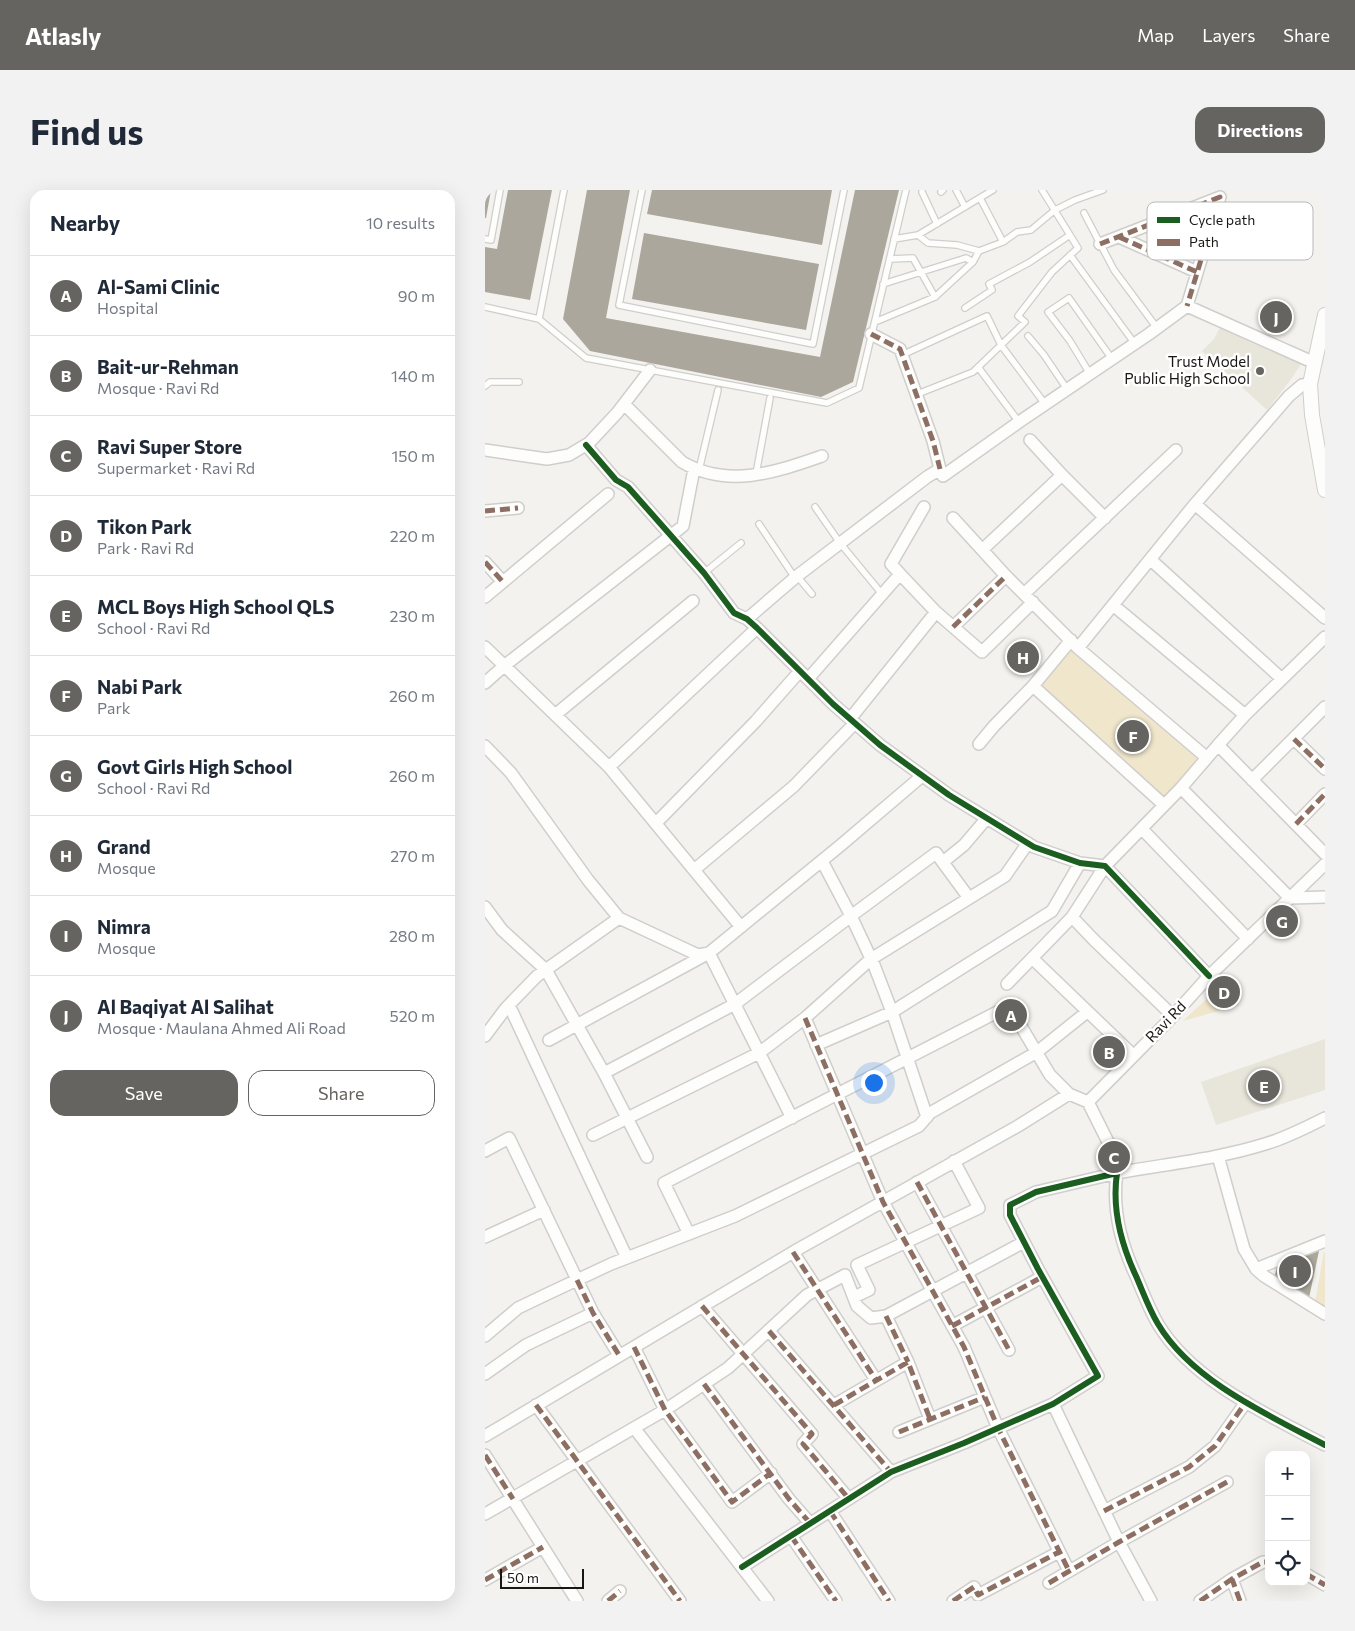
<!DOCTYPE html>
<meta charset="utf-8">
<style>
:root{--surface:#fff;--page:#f2f2f3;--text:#1f2937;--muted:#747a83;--line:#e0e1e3;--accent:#656460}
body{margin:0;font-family:Commissioner,sans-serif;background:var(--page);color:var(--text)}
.controls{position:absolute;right:15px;bottom:15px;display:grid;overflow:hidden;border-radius:10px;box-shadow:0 5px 20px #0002}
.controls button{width:45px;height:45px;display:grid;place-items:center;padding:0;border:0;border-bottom:1px solid var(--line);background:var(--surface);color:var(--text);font:25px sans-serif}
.scale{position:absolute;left:15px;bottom:12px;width:84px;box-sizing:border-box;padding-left:5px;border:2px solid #181714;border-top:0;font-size:14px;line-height:18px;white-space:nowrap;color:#181714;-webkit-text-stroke:4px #fff;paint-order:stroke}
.you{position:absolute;left:388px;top:892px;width:18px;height:18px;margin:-12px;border:4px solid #fff;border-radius:50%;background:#1a73e8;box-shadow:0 0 0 8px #1a73e833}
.badge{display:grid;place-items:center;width:32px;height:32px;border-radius:50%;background:var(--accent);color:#fff;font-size:16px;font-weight:700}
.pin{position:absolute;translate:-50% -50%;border:2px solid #fff;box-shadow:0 1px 5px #0006}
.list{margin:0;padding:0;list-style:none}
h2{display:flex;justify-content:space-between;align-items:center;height:65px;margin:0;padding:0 20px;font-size:21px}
h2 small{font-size:16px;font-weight:400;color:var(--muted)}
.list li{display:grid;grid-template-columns:32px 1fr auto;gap:15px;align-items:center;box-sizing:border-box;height:80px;padding:0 20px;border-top:1px solid var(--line)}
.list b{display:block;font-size:19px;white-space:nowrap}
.list p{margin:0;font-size:16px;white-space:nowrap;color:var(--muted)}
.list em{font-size:16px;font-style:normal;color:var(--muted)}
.actions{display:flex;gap:10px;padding:15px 20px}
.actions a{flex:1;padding:11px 0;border:1px solid var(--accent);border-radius:15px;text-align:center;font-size:18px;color:var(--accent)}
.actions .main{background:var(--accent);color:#fff}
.icon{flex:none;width:28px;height:28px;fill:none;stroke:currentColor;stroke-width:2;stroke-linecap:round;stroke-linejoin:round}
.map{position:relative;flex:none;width:840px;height:1411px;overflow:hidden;border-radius:15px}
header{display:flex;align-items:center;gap:30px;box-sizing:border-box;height:70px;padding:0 25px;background:var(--accent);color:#fff}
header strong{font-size:24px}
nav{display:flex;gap:28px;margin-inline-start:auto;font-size:18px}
.intro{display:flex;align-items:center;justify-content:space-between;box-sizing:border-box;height:120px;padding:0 30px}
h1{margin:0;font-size:35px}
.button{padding:12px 22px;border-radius:15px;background:var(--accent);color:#fff;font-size:18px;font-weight:700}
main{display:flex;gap:30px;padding:0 30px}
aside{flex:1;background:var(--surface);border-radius:15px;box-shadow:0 5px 20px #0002}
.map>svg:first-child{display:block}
.built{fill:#e8e5db}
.green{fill:#f0e6cc}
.building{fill:#aca79c}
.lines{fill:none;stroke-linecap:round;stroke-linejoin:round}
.service-casing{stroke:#d0cecc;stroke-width:8}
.minor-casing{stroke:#d0cecc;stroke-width:14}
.tertiary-casing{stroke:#d0cecc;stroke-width:16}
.service{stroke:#fdfdfc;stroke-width:5.5}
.minor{stroke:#fdfdfc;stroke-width:11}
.tertiary{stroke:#fdfdfc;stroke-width:14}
.quiet{stroke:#8d6e63;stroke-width:5;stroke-dasharray:10 5;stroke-linecap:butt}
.cycleway-casing{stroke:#fff;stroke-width:9}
.cycleway{stroke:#1b5e20;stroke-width:6}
.poi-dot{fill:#656460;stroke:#fff;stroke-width:2}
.labels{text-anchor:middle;stroke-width:5;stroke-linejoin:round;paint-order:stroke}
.poi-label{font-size:15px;fill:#181714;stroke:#fff;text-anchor:end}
.street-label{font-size:15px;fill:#181714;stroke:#fff}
.key{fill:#fff;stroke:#bab9b8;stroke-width:1}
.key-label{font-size:14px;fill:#181714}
</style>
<header>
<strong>Atlasly</strong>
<nav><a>Map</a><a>Layers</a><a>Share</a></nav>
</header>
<div class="intro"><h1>Find us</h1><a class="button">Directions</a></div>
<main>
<aside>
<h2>Nearby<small>10 results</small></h2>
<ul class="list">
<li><span class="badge">A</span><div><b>Al-Sami Clinic</b><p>Hospital</p></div><em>90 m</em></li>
<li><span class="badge">B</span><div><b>Bait-ur-Rehman</b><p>Mosque · Ravi Rd</p></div><em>140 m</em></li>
<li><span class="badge">C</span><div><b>Ravi Super Store</b><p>Supermarket · Ravi Rd</p></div><em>150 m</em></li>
<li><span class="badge">D</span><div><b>Tikon Park</b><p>Park · Ravi Rd</p></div><em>220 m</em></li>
<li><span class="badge">E</span><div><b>MCL Boys High School QLS</b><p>School · Ravi Rd</p></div><em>230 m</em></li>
<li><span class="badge">F</span><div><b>Nabi Park</b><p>Park</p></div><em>260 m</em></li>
<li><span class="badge">G</span><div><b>Govt Girls High School</b><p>School · Ravi Rd</p></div><em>260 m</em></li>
<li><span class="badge">H</span><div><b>Grand</b><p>Mosque</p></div><em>270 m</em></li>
<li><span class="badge">I</span><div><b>Nimra</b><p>Mosque</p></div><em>280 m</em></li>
<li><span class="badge">J</span><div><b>Al Baqiyat Al Salihat</b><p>Mosque · Maulana Ahmed Ali Road</p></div><em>520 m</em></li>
</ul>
<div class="actions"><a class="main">Save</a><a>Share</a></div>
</aside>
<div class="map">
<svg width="840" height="1411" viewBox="0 0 840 1411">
<rect width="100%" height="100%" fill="#f3f2ee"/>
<path class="built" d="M738,132L819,170L804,192L782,220L717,161L729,149Z
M840,849V900L731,935L716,892Z"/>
<path class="green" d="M587,460L717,571L680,609L553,496Z
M744,788L754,815L698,831Z
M839,1062H840V1117L830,1112Z"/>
<path class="building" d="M0,0H6L1,28H0Z
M23,0H67L45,110L0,102V57L12,59Z
M102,0H145L121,128L335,167L370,0H414L368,192L336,207L105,161L78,129Z
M167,0H347L337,55L162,24Z
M159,43L334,74L321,140L147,109Z
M834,1061L824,1108L804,1098L790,1085L792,1077Z"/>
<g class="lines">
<g class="service-casing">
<path id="service" d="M157,0L134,115L328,154L359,0
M471,0L480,17
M437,2L452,34
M456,2L458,0
M495,8L518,52L532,42L546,40L570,20L590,10L618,0
M599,23L629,80L672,138
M433,45L443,53L472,55L494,61L518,52
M0,49L6,50L15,0
M409,49L433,45L508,0
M585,65L650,154
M405,69L428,68L450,107
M398,94L481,68L488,72L494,61
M0,117L54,129L101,168L342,213L374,198L421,0
M480,118L507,100L504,94L545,72L585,45
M54,129L79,0
M390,132L450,107L488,72
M543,146L559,165L582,199
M417,165L502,126L516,155L560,214
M493,177L534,232
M605,184L585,151L563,122L584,108L627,169
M0,196L5,192H34
M430,205L488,182L540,132L533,126L567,82L593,58L557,0
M214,280L233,200
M271,284L285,208
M330,317L355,353L397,404
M274,334L310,388
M219,383L256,353
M312,386L327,404"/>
</g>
<g class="minor-casing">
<path id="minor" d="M634,47L712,82
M702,116L823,170
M386,144L415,159L448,251L455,279
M139,214L197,272C243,299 291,282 337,266
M545,250L577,285L620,328
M101,255L131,290L143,297L219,383L249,423L262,429L272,438L348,514L395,555L464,605L549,657L595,673L620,676L724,786
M0,260L62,269L84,265L104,253L132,223L165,180
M710,314L840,428
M0,321L33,318
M468,328L521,386L593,458L721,567
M497,360L577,285
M666,370L797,489
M0,372L18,392
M415,384L451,422L497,462L548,412
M540,403L691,260
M0,407L123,304
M628,415L760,525
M262,429L312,386L442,287L455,279L458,286L534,232L664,144L702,116L735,7L615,54
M468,437L521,386
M840,447L760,525L733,555L840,664
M586,450L548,496L679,615
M0,457L124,577L256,737
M593,458L710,314L804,206L817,195L825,194
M323,489L415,384L406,374L439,317
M0,493L19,476L198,336L209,279
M70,525L208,411
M365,529L451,422
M809,549L840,579
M494,554L509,536L548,496
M0,556L26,583L103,690L134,728
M124,577L272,438
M767,590L840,517
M696,598L805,708L840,707
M171,633L271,531L315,481
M811,634L840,604
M657,639L763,749
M337,671L366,726L451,663L484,708
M458,672L479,655L502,628
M840,674L724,786L688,826L603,912L632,970V983C681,974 732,969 780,954C801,948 820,938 840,928
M209,680L309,596L370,533
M0,717L17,740L61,780L119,883L162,967
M587,727L609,750L688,826
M548,769L648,865
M522,794L587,727L620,676L696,598L733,555
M24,815L142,1068
M320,828L398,1012L479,1157L513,1238L584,1381
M0,846L21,818L52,786L134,728L213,765L224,763L356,655L437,586
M64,850L224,763L307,928
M331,855L407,822L567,721L595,673
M119,883L250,814L366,726L389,775L407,822L442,927
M108,945L274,863L320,828L386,769L520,686L543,653
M0,961L24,948L108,1123L134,1165
M733,966L759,1059L771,1079L779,1086L840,1124
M432,992L524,1160
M204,1044L179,993L524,816L565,885L584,904L603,912
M0,1047L59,1020
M308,1062L391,1190
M771,1079L840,1051
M369,1107L384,1100L372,1075L494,1018L469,971
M217,1116L327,1244L318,1254L364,1309
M401,1126L423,1172
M467,1136L557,1087
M284,1141L406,1282
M0,1146L33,1118L58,1106L126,1074L250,1026L434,936L445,923L552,862L602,822
M149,1157L180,1220L247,1312L286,1283
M0,1184L41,1155L108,1123
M219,1194L304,1309L325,1333
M568,1214L634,1352L666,1411
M51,1215L195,1411
M349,1215L423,1172L445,1229
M150,1239L283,1411
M414,1242L500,1207
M0,1246L315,1058L533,936L584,904
M0,1265L92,1411
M345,1321L404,1411
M619,1321L704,1277L730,1256L761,1212
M0,1324L180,1220L243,1178L322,1105L360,1085L372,1116L386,1128L401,1126L539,1052
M306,1346L351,1411
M257,1377L406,1282L479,1253L568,1214L613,1186L553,1079L525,1025V1015L551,1002L632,983C627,1017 636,1054 651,1086C658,1102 664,1119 673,1134C707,1191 783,1225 840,1255
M821,1384L840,1395
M0,1390L58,1357
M564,1393L634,1352L742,1292
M123,1411L135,1401
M468,1411L489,1397L493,1405L574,1362
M715,1411L747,1389
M755,1411L747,1389L778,1372H784"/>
</g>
<g class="tertiary-casing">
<path id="tertiary" d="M840,125L825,194L827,225L840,300"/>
</g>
<use href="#service" class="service"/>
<use href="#minor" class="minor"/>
<use href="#tertiary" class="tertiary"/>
<path class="quiet" d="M634,47L712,82
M615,54L735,7L702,116
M386,144L415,159L448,251L455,279
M0,321L33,318
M0,372L18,392
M468,437L521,386
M809,549L840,579
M811,634L840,604
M320,828L398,1012L479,1157L513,1238L584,1381
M432,992L524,1160
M308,1062L391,1190
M92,1090L108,1123L134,1165
M217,1116L327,1244L318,1254L364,1309
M401,1126L423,1172
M467,1136L557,1087
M284,1141L406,1282
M149,1157L180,1220L247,1312L286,1283
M219,1194L304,1309L325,1333
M51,1215L195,1411
M349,1215L423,1172L445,1229
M414,1242L500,1207
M0,1265L28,1309
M345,1321L404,1411
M619,1321L704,1277L730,1256L761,1212
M306,1346L351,1411
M821,1384L840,1395
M0,1390L58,1357
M564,1393L634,1352L742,1292
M123,1411L135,1401
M468,1411L489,1397L493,1405L574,1362
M715,1411L747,1389
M755,1411L747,1389L778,1372H784"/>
<g class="cycleway-casing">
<path id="cycleway" d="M101,255L131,290L143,297L219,383L249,423L262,429L272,438L348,514L395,555L464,605L549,657L595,673L620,676L724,786
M257,1377L406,1282L479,1253L568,1214L613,1186L553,1079L525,1025V1015L551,1002L632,983C627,1017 636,1054 651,1086C658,1102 664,1119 673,1134C707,1191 783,1225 840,1255"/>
</g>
<use href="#cycleway" class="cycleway"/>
</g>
<circle class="poi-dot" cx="775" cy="181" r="5"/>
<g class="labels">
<g class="poi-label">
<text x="765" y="177">Trust Model<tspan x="765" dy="17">Public High School</tspan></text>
</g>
<g class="street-label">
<text transform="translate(681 832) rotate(-46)" y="5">Ravi Rd</text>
</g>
</g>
<rect x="662" y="12" width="166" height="58" rx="8" class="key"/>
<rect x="672" y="27" width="23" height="6" fill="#1b5e20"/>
<rect x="672" y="49" width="23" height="7" fill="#8d6e63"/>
<g class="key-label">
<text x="704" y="35">Cycle path</text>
<text x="704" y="57">Path</text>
</g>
</svg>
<div class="controls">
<button>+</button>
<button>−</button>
<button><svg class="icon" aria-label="locate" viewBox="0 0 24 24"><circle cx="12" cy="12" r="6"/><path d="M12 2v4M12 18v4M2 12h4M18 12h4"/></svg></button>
</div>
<div class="scale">50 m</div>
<div class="you"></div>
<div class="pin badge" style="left:526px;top:825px">A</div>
<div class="pin badge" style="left:624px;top:862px">B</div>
<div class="pin badge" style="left:629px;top:967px">C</div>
<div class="pin badge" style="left:739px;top:802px">D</div>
<div class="pin badge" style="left:779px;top:896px">E</div>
<div class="pin badge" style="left:648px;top:546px">F</div>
<div class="pin badge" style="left:797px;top:731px">G</div>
<div class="pin badge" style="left:538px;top:467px">H</div>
<div class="pin badge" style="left:810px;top:1081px">I</div>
<div class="pin badge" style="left:791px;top:127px">J</div>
</div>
</main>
